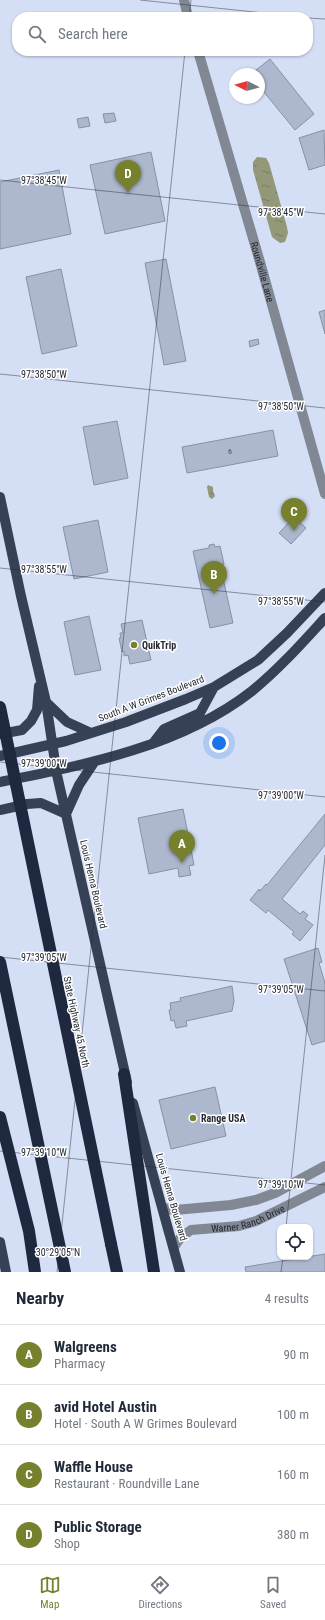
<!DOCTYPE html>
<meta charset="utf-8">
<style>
:root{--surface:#fff;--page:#f6f6f7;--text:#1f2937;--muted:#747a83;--line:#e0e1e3;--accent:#77812d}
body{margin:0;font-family:"Roboto Condensed",sans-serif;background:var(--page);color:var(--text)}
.controls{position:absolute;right:12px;bottom:12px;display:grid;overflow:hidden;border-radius:8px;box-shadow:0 1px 3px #0004}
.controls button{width:36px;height:36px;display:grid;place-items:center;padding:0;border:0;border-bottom:1px solid var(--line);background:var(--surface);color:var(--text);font:20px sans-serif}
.compass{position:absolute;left:229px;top:68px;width:36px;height:36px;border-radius:50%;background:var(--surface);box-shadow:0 1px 3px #0004;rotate:276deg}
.you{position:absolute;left:219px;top:743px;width:14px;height:14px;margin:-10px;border:3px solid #fff;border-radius:50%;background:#1a73e8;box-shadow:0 0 0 6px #1a73e833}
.badge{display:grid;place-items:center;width:26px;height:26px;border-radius:50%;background:var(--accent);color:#fff;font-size:13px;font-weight:700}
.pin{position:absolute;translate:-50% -33px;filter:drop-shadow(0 1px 2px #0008)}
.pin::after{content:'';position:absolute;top:21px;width:14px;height:12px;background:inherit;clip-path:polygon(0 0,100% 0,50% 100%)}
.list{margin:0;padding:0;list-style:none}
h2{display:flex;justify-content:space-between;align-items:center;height:52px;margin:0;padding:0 16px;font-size:17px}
h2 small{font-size:13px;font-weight:400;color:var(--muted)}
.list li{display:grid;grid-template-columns:26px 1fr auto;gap:12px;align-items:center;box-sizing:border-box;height:60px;padding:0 16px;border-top:1px solid var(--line)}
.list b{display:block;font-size:15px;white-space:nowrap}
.list p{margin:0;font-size:13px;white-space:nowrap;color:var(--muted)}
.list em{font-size:13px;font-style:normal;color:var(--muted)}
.icon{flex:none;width:22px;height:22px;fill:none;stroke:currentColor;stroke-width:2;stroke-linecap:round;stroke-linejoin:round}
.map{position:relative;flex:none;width:325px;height:1272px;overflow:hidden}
.search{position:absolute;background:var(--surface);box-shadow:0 1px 3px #0004;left:12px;right:12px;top:12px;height:44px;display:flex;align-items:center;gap:10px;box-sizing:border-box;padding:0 14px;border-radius:16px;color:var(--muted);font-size:15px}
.sheet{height:292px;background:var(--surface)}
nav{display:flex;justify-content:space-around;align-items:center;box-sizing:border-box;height:56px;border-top:1px solid var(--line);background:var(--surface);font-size:11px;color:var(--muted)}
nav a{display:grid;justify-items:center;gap:2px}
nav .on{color:var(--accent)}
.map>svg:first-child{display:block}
.water{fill:url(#water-ripples)}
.building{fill:#adb8ce;stroke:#8791a6}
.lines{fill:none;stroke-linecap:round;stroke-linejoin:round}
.minor{stroke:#818894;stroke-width:10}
.major{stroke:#374156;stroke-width:10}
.highway{stroke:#1e2940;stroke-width:12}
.highway-bridge{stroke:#1e2940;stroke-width:12}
.ticks{fill:none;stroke:#242831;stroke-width:1;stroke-opacity:0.45}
.poi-dot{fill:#77812d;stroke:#fff;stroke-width:1.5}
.labels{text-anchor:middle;stroke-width:3;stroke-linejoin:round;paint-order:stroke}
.number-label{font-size:8px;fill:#464c58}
.street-label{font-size:10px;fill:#242831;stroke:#fff}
.poi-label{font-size:10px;font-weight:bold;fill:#242831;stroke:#fff;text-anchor:start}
.ticks-label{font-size:10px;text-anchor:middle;fill:#242831;stroke:#fff;stroke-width:3;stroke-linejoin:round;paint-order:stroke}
</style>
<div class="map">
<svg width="325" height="1272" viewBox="0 0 325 1272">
<defs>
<pattern id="water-ripples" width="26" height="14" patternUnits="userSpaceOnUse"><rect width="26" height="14" fill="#929878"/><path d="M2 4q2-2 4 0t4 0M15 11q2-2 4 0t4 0" fill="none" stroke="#777c63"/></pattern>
</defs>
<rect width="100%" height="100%" fill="#d4dff6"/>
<path class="water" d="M257,157L266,158L269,163L287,227L288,233L285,242L280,243L272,237L253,170V162Z
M208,485L213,487V491L215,496L212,499L209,497L207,487Z"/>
<path class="building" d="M270,59L314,114L295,130L259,86V74H251Z
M114,113L116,121L105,123L103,114Z
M88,117L90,126L79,128L77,119Z
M324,130L325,165L309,170L299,138Z
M151,152L165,221L105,234L90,165Z
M59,170L71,234L0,249V182Z
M166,259L186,361L164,365L145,263Z
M61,269L77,346L42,354L26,277Z
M325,310V334L319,312Z
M258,339L259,344L250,347L249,341Z
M117,421L128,478L94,485L83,427Z
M273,430L278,456L187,473L182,447Z
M294,517L306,528L291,544L279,533Z
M98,520L108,572L74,579L63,527Z
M214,544L215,547L220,546L224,564L220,565L233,623L210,628L193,551L209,548V545Z
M89,616L101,670L75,675L64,622Z
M142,620L151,660L130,664L128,655L124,656V651L122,652L119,638H121L120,633H123L121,624Z
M183,809L194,865L189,866L191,875L179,877L178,868L149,874L138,818Z
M325,814V845L282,899L300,914L303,911L308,915L305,919L313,925L300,941L292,934L294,932L268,910L266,913L250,900L259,889L260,891L266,884L267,885Z
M318,948L322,962L319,963L325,983V1041L312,1045L284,959Z
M232,986L234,1001L232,1011L186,1021L187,1026L176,1028L174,1020L171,1021L169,1010H171L170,1003L181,1001L180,998Z
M215,1087L226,1136L171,1149L159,1100Z
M325,1254V1272H246L245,1267Z"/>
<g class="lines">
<g class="minor">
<path d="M184,0L188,17"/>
<path id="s1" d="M198,51L260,262L325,494"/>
<path d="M163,1208L175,1210L231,1205L256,1200L275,1193L325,1166"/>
<path id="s2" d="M174,1247L181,1237L191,1230L239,1226L256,1221L325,1187"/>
</g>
<path class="major" d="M0,497L21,596L46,702L57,775L127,1082
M46,702L67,722L91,733
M0,734L22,730L31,721L37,710L39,686
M154,742L164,729L200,713L214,687
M0,756L66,741L126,722L186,699L214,687L258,660L287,633L325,593
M0,782C85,765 182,746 252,691C279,669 302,643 325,618
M0,810L27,804L41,803L66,814
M66,814L79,785L95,761
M133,1103L180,1272
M0,1242L6,1272"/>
<path class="highway" d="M0,962L65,1272
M124,1074L154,1272
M0,1117L29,1231L35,1272
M111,1244L117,1272"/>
<path class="highway-bridge" d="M0,707L111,1244"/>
</g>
<path class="ticks" d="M140,0L302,17M189,17L191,0M308,18L325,19M0,180L325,214M0,374L325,408M0,568L325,602M0,762L325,797M0,957L325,991M0,1151L325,1185M286,1227L325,855M57,1272L185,51M281,1272L283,1257"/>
<g class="poi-dot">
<circle cx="134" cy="645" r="4"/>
<circle cx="193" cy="1118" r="4"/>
</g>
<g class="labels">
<g class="number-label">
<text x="230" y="454">6</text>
</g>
<g class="street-label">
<text dy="4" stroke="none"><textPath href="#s1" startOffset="230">Roundville Lane</textPath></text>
<text transform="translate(151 698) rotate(-21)" y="4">South A W Grimes Boulevard</text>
<text transform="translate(94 884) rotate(77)" y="4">Louis Henna Boulevard</text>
<text transform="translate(77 1022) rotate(78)" y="4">State Highway 45 North</text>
<text transform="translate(172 1197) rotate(74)" y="4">Louis Henna Boulevard</text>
<text dy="4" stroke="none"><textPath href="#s2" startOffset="83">Warner Ranch Drive</textPath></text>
</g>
<g class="poi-label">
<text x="142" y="649">QuikTrip</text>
<text x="201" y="1122">Range USA</text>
</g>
</g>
<g class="ticks-label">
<text x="44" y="184">97°38'45"W</text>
<text x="281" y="216">97°38'45"W</text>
<text x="44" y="378">97°38'50"W</text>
<text x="281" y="410">97°38'50"W</text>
<text x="44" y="573">97°38'55"W</text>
<text x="281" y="605">97°38'55"W</text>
<text x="44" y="767">97°39'00"W</text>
<text x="281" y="799">97°39'00"W</text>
<text x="44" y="961">97°39'05"W</text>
<text x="281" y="993">97°39'05"W</text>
<text x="44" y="1156">97°39'10"W</text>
<text x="281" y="1188">97°39'10"W</text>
<text x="58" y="1256">30°29'05"N</text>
</g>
</svg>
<div class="controls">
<button><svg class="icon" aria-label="locate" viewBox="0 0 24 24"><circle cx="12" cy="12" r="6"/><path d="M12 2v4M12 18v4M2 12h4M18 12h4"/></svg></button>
</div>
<svg class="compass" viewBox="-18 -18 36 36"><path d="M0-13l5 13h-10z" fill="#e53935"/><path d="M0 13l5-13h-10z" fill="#747a83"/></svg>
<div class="you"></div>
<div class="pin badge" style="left:182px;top:863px">A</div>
<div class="pin badge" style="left:214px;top:594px">B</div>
<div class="pin badge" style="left:294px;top:531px">C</div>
<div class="pin badge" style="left:128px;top:193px">D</div>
<div class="search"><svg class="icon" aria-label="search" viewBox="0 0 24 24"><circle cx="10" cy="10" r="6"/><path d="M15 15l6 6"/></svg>Search here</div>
</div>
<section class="sheet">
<h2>Nearby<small>4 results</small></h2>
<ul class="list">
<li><span class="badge">A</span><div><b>Walgreens</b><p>Pharmacy</p></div><em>90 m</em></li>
<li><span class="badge">B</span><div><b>avid Hotel Austin</b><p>Hotel · South A W Grimes Boulevard</p></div><em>100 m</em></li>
<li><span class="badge">C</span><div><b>Waffle House</b><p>Restaurant · Roundville Lane</p></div><em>160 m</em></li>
<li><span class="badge">D</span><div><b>Public Storage</b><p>Shop</p></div><em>380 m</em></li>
</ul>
</section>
<nav>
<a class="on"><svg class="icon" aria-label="map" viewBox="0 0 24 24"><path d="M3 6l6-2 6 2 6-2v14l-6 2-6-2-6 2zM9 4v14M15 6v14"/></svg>Map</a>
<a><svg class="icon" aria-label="directions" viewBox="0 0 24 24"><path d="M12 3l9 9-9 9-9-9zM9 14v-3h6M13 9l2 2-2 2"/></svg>Directions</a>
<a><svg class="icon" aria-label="saved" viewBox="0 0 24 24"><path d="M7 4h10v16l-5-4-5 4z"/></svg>Saved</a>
</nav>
